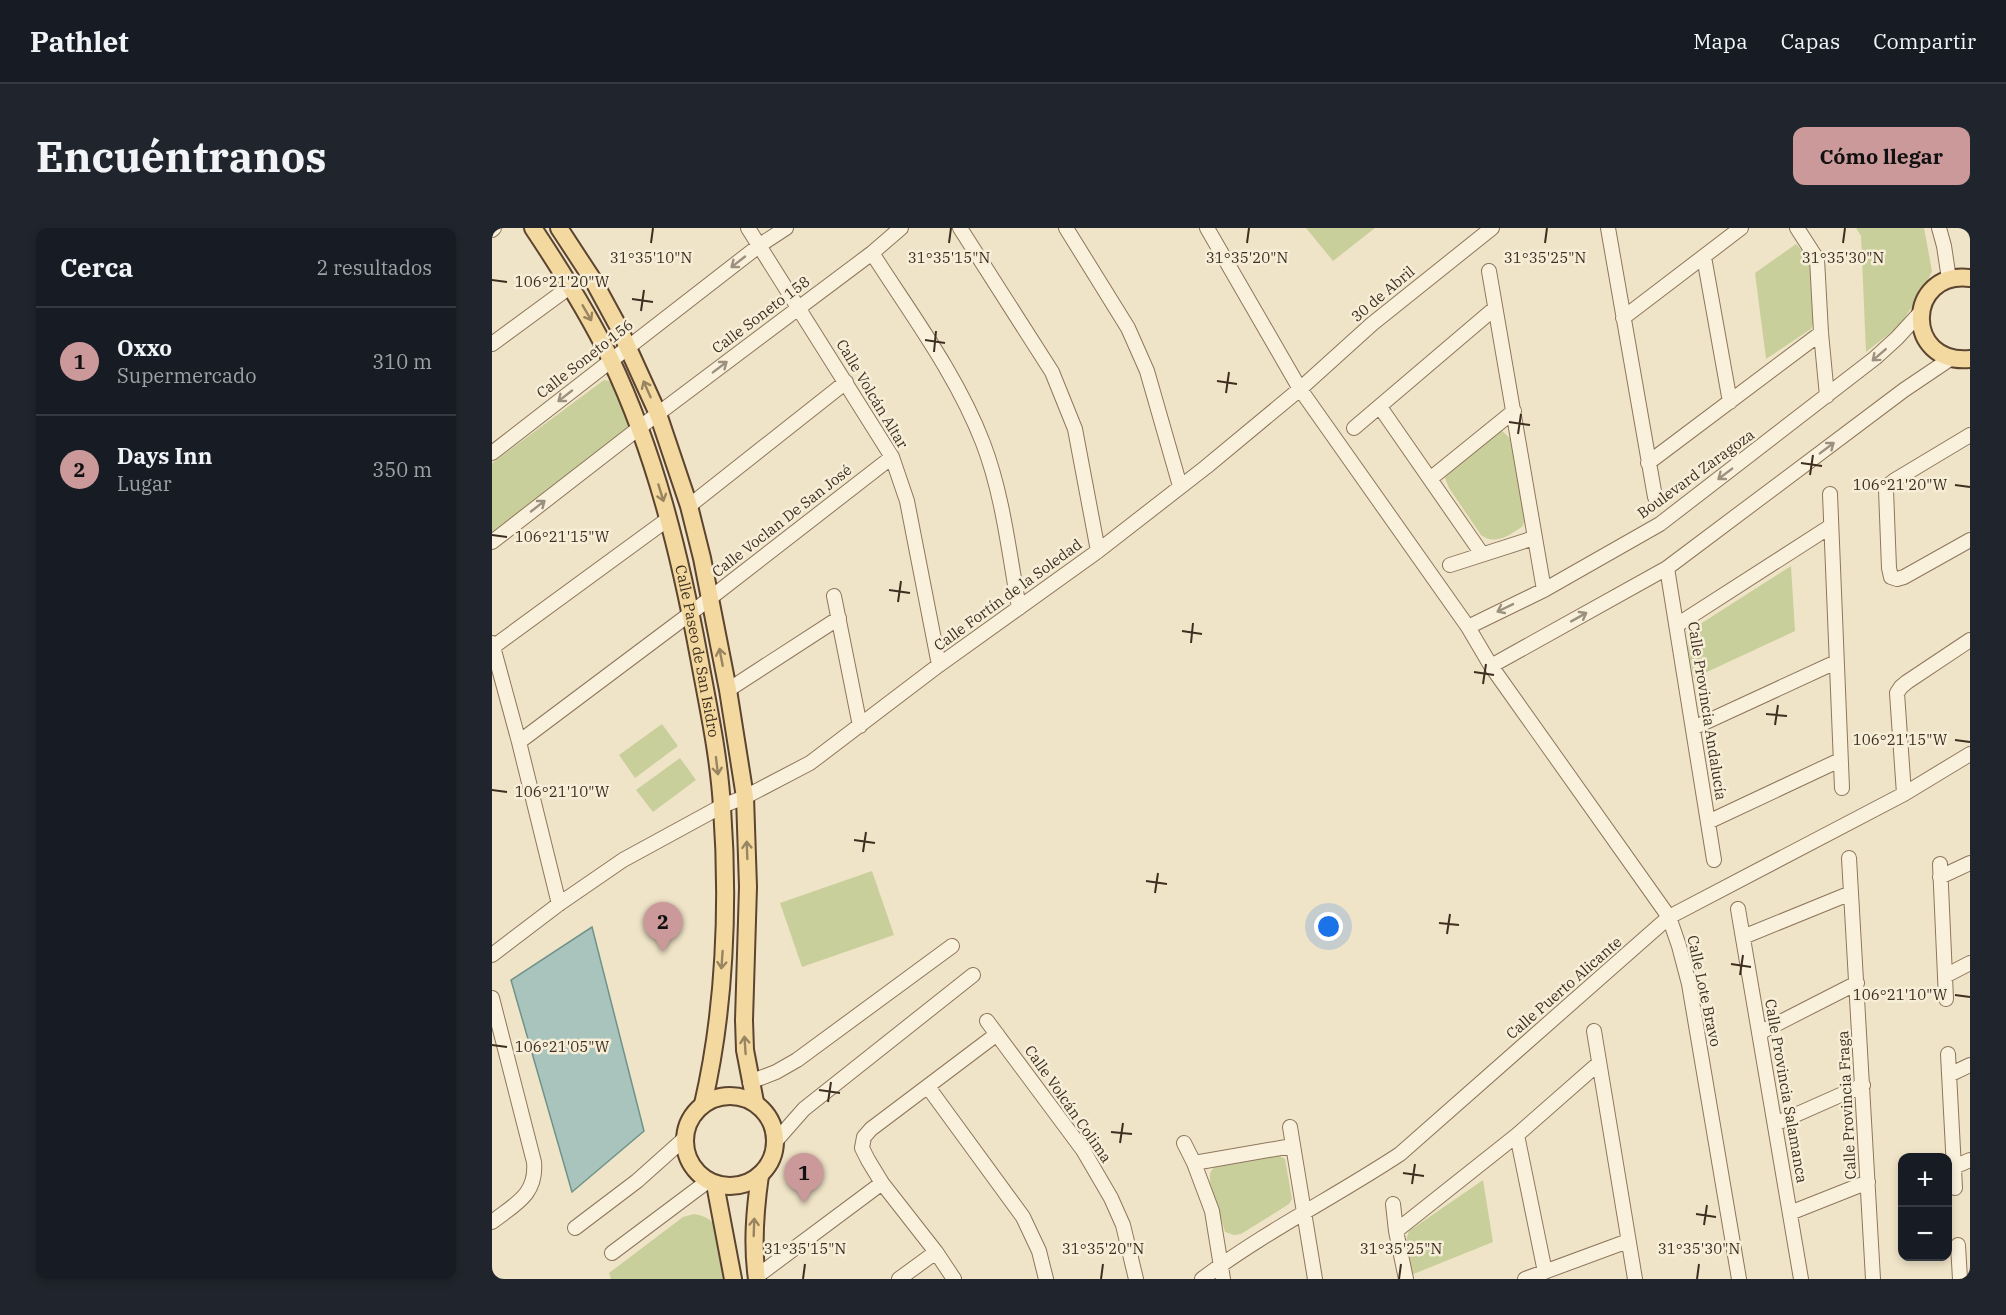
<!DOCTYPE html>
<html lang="es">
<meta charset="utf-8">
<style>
:root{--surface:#171b24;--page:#20242c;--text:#f1f3f6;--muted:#9ea1a6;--line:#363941;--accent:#cc999b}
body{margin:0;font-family:"IBM Plex Serif",serif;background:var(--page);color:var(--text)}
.controls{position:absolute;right:18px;bottom:18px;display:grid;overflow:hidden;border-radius:12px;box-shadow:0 3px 9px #0003}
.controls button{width:54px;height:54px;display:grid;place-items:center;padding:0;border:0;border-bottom:2px solid var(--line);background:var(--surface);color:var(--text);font:30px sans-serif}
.you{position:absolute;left:837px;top:699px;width:21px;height:21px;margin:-15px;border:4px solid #fff;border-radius:50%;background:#1a73e8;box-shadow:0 0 0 9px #1a73e833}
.badge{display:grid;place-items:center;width:39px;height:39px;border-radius:50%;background:var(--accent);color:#111;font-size:20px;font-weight:700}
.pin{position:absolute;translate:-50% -50px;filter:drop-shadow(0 2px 3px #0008)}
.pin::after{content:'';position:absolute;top:32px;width:21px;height:18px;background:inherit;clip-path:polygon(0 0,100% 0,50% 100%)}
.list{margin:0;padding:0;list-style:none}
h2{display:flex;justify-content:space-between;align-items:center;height:78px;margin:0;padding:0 24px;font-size:26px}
h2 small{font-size:20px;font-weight:400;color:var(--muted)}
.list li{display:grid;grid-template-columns:39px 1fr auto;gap:18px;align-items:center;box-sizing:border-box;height:108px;padding:0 24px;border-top:2px solid var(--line)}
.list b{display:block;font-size:22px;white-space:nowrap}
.list p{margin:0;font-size:20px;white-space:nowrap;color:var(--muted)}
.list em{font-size:20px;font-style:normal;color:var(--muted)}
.map{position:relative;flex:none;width:1478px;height:1051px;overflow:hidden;border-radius:12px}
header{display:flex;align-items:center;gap:36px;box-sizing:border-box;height:84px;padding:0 30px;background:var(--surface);border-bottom:2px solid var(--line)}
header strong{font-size:28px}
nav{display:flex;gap:33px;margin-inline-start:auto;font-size:21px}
.intro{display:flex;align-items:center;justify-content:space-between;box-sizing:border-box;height:144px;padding:0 36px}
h1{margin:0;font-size:42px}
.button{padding:15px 27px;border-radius:12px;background:var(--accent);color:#111;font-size:21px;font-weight:700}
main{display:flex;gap:36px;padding:0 36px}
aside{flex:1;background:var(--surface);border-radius:12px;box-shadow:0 3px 9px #0003}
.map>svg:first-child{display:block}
.green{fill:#c9cf9b}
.water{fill:#a9c4bc;stroke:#6f938a;stroke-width:1.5}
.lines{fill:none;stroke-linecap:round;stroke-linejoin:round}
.minor-casing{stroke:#8d765c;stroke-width:16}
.major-casing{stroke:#5b4430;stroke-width:20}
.minor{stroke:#faf1dc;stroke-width:14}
.major{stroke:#f3d9a0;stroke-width:16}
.oneway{stroke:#9c907e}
.oneway2{stroke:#988460}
.ticks{fill:none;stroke:#3d2e20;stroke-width:2}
.labels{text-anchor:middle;stroke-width:5;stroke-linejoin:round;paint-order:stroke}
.street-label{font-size:15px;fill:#3d2e20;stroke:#f7eed8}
.ticks-label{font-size:15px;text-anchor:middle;fill:#3d2e20;stroke:#f7eed8;stroke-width:5;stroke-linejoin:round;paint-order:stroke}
</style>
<header>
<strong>Pathlet</strong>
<nav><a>Mapa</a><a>Capas</a><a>Compartir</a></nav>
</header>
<div class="intro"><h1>Encuéntranos</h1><a class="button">Cómo llegar</a></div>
<main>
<aside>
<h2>Cerca<small>2 resultados</small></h2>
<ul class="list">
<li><span class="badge">1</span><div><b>Oxxo</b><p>Supermercado</p></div><em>310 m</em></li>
<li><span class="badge">2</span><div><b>Days Inn</b><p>Lugar</p></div><em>350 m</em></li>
</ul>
</aside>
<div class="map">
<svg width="1478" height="1051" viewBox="0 0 1478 1051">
<rect width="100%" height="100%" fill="#f0e4c8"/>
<path class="green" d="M814,0H883L841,33Z
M1364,0H1432L1440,43L1432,61L1407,98L1374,124L1369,8Z
M1304,16L1317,30L1321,96L1319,101L1274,131L1263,45Z
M112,152L117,153L120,156L136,192V202L0,306V235Z
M1010,203L1021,213L1032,292L1031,298C1018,307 1003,318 989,307L957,260L953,250L956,245L1000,207Z
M1299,338L1303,403L1202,450C1199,432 1191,415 1202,400Z
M170,496L186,518L143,550L127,527Z
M188,530L204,552L161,584L144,562Z
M380,643L402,707L310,739L288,675Z
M786,927L793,931L800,971L797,976L749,1006L742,1007L733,1004L718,954V945L722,939Z
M991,952L1001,1014L919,1047L913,1015L917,1003Z
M202,986C213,988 220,991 225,1001L235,1051H119L117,1045L191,989Z"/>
<path class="water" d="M100,699L152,903L80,964L19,752Z"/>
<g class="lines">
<g class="minor-casing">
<path id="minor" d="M256,0L400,229L415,273L447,437
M468,0L560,144L583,201L606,323
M574,0L636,100L655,143L688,258
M715,0L808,161L976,399L999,438L1177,689L1187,718L1197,756L1247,1051
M1116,0L1163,269
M1305,0L1325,31L1329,105L1335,168
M1447,0L1452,18L1457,51
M0,2L2,0
M380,25C419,86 465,147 491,215C511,267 517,325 527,380
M1212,29L1238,174
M997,43L1052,362
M1131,90L1249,0
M0,116L79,58
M888,179L990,326
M862,200L1003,80
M1478,207L1403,252L1398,256L1394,262L1397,340L1399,349L1405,351L1412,349L1478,312
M0,225L268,17L294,0
M1156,235L1329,105
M938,251L1022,183
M1338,266L1350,560
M197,278L354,154
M0,314L147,200L380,25L409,0
M958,337L1042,310
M1175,340L1222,632
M342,368L368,498
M1185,397L1339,298
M976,399L1052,362L1168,296L1383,130L1405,110L1428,85
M0,415L27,514L67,676
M1,419L176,291
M999,438L1175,340L1412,162L1458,131
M236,462L347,390
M1201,500L1344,434
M27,514L199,385L400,229
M1412,566L1405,465L1409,459L1415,454L1478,412
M1216,594L1348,532
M1357,630L1381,1051
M1448,636L1454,771
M1448,649L1478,635
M1246,681L1309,1051
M1251,709L1359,665
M0,727L67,676L131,632L230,578L253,569L318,535L447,437L606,323L714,239L808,161L880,96L1000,0
M1453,748L1478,735
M0,770L42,934C45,967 23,976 0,994
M495,793L591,922L619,970L631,997L644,1051
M1102,803L1143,1051
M1267,805L1365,755
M1456,826L1463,960
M1457,847L1478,837
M258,854L284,844L305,832L460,718
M436,859L531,989L547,1023L554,1051
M1283,896L1371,857
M798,899L823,1051
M1025,907L1053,1044
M283,914L312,881L481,747
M692,915L702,935L720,983L731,1051
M702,935L800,918
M1462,939L1478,932
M901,976L904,1003L914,1051
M1298,985L1376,954
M83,1000L145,953L192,911
M904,1003L1025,907L1107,835
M1466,1017L1468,1051
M120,1025L216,953
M264,1049L390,955
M407,1051L444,1024
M462,1051L444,1024L390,955L376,932L370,920L372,909L379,901L505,806
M710,1051C772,1004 843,969 908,926L1177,689L1412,566L1478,526
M1033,1051L1136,1013"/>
</g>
<g class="major-casing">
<g id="major">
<path id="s1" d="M41,0C69,42 96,85 118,130C163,224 188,327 207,429C216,478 227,528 230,579C237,675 233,782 211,876"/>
<path d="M67,0L101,52L126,98L166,186L197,278L210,330L236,462L253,569L256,659L252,792L253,822L263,874"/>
<path d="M1478,50C1414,42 1411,137 1478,131"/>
<circle cx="238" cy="913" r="45"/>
<path d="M223,956L241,1051"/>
<path d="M265,1051C260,1016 263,982 268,947"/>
</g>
</g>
<use href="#minor" class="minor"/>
<use href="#major" class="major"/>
</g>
<defs><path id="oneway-shaft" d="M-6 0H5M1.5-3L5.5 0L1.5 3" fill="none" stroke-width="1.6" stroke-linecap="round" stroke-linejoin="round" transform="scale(1.5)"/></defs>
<g class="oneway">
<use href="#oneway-shaft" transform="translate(246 34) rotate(142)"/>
<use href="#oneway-shaft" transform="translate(1387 127) rotate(139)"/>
<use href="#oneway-shaft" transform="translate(228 139) rotate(-37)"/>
<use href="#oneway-shaft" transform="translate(73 168) rotate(142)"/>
<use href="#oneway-shaft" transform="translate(1335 220) rotate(-37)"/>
<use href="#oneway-shaft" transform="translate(1233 246) rotate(143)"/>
<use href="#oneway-shaft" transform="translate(46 278) rotate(-38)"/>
<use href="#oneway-shaft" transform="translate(1013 380) rotate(154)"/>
<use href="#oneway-shaft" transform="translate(1087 389) rotate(-29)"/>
</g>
<g class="oneway2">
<use href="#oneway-shaft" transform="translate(95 85) rotate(60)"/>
<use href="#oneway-shaft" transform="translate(155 161) rotate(-114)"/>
<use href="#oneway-shaft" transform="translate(169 265) rotate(73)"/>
<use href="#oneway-shaft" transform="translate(229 429) rotate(-101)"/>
<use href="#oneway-shaft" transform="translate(225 538) rotate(83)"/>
<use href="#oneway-shaft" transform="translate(255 622) rotate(-92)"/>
<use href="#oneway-shaft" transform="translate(230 732) rotate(94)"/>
<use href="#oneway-shaft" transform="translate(253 817) rotate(-94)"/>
<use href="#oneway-shaft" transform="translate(262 999) rotate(-88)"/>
</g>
<path class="ticks" d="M159,15L161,0M457,15L459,0M755,15L757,0M1053,15L1055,0M1351,15L1353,0M0,52L15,54M140,71L161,74M149,83L152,62M433,112L453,115M442,124L444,103M725,153L745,156M734,165L737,144M1017,194L1038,197M1026,206L1029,186M1309,235L1330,238M1318,247L1321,227M1463,257L1478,259M0,307L15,309M397,362L418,365M406,374L409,353M690,403L710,406M699,415L701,395M982,444L1002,447M991,456L994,436M1274,486L1295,488M1283,497L1286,477M1463,512L1478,514M0,562L15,564M362,612L383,615M371,624L374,604M654,653L675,656M663,665L666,645M947,695L967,697M955,706L958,686M1239,736L1259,739M1248,747L1251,727M1463,767L1478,769M0,817L15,819M327,862L348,865M336,874L339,854M619,904L640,906M628,915L631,895M911,945L932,948M920,956L923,936M1204,986L1224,989M1212,997L1215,977M311,1051L313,1036M609,1051L611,1036M907,1051L909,1036M1205,1051L1207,1036"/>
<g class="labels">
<g class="street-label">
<text transform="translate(891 66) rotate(-40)" y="5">30 de Abril</text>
<text transform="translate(269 87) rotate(-37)" y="5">Calle Soneto 158</text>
<text transform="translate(93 131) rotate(-38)" y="5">Calle Soneto 156</text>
<text transform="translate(380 166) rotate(59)" y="5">Calle Volcán Altar</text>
<text transform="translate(1204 246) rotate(-36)" y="5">Boulevard Zaragoza</text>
<text transform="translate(290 293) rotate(-38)" y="5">Calle Voclan De San José</text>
<text transform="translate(516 367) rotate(-36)" y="5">Calle Fortín de la Soledad</text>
<text dy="5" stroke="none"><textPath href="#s1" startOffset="458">Calle Paseo de San Isidro</textPath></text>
<text transform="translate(1215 483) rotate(81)" y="5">Calle Provincia Andalucía</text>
<text transform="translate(1072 760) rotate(-41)" y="5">Calle Puerto Alicante</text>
<text transform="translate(1212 763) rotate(78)" y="5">Calle Lote Bravo</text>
<text transform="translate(1294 863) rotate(80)" y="5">Calle Provincia Salamanca</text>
<text transform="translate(576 876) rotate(55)" y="5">Calle Volcán Colima</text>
<text transform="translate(1355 877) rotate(-93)" y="5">Calle Provincia Fraga</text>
</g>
</g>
<g class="ticks-label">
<text x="159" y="35">31°35'10"N</text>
<text x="457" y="35">31°35'15"N</text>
<text x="755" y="35">31°35'20"N</text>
<text x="1053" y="35">31°35'25"N</text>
<text x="1351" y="35">31°35'30"N</text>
<text x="70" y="59">106°21'20"W</text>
<text x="1408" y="262">106°21'20"W</text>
<text x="70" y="314">106°21'15"W</text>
<text x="1408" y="517">106°21'15"W</text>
<text x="70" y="569">106°21'10"W</text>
<text x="1408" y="772">106°21'10"W</text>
<text x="70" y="824">106°21'05"W</text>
<text x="313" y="1026">31°35'15"N</text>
<text x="611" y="1026">31°35'20"N</text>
<text x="909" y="1026">31°35'25"N</text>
<text x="1207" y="1026">31°35'30"N</text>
</g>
</svg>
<div class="controls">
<button>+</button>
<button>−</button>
</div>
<div class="you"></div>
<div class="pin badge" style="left:312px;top:975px">1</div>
<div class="pin badge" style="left:171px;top:724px">2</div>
</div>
</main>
